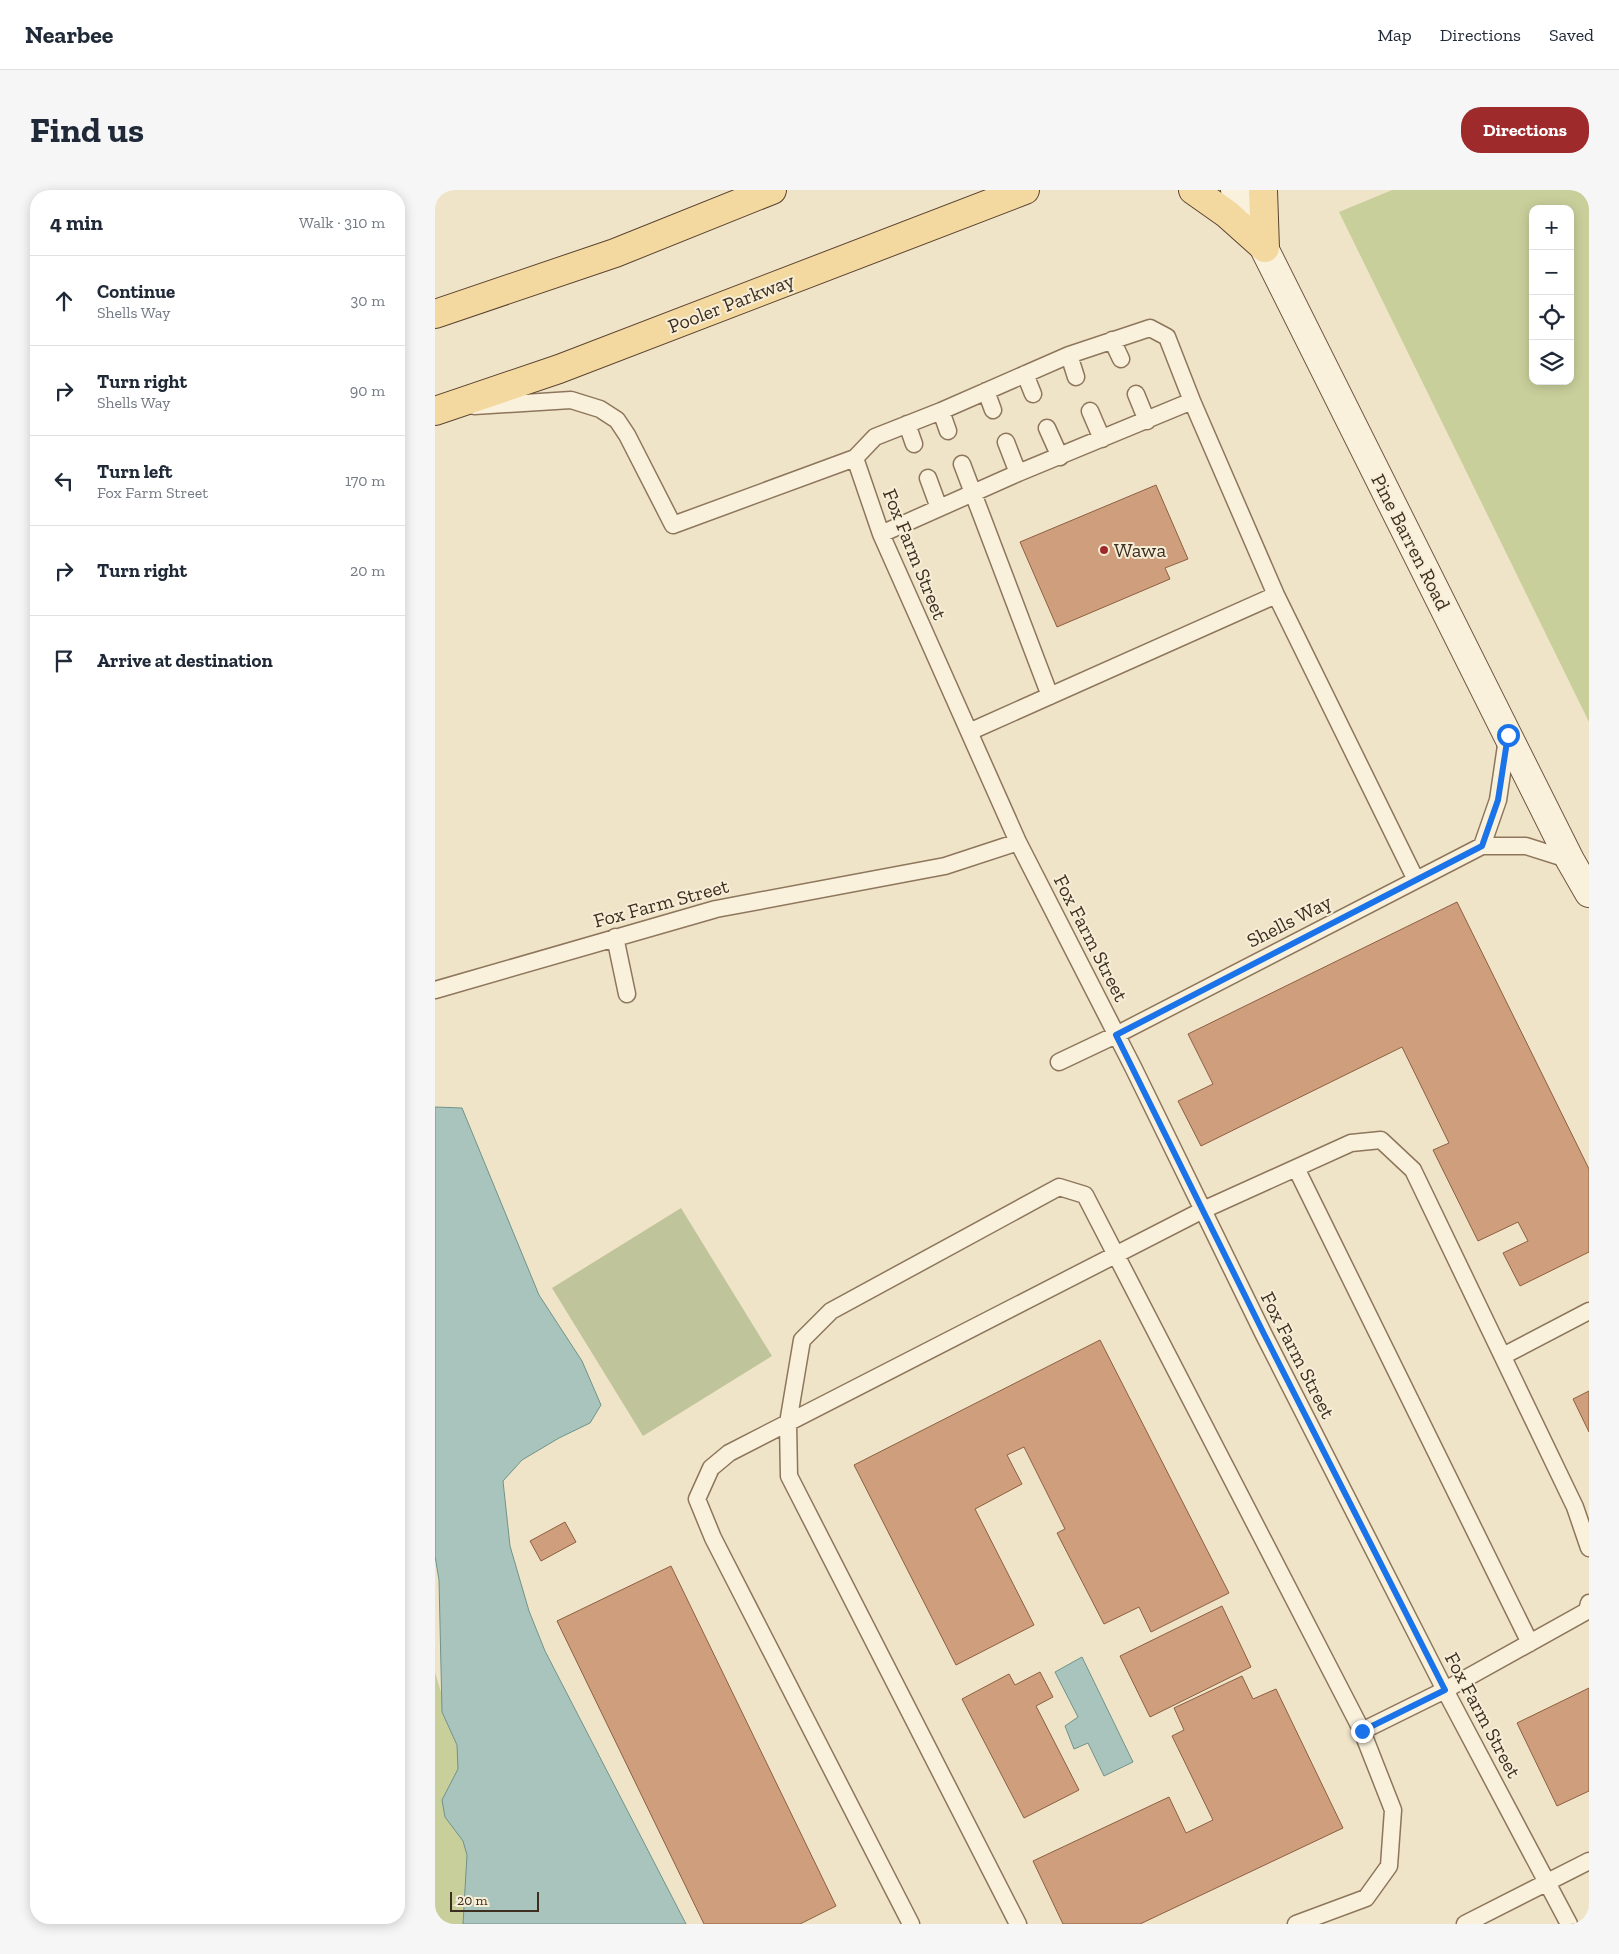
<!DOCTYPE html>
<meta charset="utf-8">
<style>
:root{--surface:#fff;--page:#f6f6f7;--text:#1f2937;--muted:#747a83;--line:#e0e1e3;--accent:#9e2a2b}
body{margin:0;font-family:"Zilla Slab",serif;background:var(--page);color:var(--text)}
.controls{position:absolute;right:15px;top:15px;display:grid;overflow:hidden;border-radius:10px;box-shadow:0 2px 12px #0003}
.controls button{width:45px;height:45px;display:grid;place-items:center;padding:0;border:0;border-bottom:1px solid var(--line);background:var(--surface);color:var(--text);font:25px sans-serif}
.scale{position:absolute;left:15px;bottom:12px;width:89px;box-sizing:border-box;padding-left:5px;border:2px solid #3d2e20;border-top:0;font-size:14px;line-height:18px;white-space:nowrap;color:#3d2e20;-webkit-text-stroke:4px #f7eed8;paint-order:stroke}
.stop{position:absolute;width:15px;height:15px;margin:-11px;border:4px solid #1a73e8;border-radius:50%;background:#fff}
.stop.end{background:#1a73e8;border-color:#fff;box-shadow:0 1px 5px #0008}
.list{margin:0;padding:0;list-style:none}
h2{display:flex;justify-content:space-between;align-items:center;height:65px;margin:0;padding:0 20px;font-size:21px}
h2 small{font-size:16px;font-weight:400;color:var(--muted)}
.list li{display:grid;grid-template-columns:32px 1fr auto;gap:15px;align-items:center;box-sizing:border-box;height:90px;padding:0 20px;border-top:1px solid var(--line)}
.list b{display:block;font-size:19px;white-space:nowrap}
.list p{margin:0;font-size:16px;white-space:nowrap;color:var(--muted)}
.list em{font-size:16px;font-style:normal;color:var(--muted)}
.icon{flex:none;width:28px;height:28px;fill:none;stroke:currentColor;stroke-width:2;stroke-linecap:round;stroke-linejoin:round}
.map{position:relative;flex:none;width:1154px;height:1734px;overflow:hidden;border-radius:20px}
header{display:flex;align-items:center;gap:30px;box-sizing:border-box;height:70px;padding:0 25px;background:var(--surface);border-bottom:1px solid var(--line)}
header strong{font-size:24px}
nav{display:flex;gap:28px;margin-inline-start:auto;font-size:18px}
.intro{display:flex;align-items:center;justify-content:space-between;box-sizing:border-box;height:120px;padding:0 30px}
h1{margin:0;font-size:35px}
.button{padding:12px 22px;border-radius:20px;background:var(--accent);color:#fff;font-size:18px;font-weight:700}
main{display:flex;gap:30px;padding:0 30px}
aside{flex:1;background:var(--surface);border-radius:20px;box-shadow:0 2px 12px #0003}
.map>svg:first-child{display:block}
.green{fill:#c9cf9b;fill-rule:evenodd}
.cemetery{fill:#bfc49a}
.water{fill:#a9c4bc;stroke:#6f938a}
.building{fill:#cf9f7d;stroke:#8d5f41}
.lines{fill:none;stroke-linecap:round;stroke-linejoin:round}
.lane-casing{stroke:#8d765c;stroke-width:19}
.secondary-casing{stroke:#6f573f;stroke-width:30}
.primary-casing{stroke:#5b4430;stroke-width:30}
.lane{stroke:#faf1dc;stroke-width:16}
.secondary{stroke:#faf1dc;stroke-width:28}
.primary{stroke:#f3d9a0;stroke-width:28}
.route{stroke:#1a73e8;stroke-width:6}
.poi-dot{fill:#9e2a2b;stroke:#f7eed8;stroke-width:2}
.labels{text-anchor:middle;stroke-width:4;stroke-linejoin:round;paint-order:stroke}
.street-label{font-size:20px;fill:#3d2e20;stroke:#f7eed8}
.poi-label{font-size:20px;fill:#3d2e20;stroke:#f7eed8;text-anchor:start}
</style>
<header>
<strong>Nearbee</strong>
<nav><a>Map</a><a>Directions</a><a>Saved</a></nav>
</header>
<div class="intro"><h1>Find us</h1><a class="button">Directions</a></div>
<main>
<aside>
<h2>4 min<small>Walk · 310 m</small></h2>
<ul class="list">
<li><svg class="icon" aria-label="ahead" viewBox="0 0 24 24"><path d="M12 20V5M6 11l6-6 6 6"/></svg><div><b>Continue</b><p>Shells Way</p></div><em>30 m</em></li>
<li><svg class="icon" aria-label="right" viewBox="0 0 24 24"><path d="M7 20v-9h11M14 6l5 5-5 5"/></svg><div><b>Turn right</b><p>Shells Way</p></div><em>90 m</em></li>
<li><svg class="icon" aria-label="left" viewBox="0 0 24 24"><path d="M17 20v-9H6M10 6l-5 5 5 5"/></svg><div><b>Turn left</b><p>Fox Farm Street</p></div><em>170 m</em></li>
<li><svg class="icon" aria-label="right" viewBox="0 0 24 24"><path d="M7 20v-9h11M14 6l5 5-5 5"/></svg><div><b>Turn right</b></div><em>20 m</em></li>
<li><svg class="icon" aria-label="arrive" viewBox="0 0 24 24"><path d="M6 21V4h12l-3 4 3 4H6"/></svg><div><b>Arrive at destination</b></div></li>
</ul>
</aside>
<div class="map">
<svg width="1154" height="1734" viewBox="0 0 1154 1734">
<rect width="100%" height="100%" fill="#f0e4c8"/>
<path class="green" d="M957,0H1154V532L904,22ZM1098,19H1135V191H1098Z
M0,1482L75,1734H0Z"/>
<path class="cemetery" d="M246,1018L337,1166L208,1246L117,1098Z"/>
<path class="water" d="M0,917L27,918L104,1105L147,1171L166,1215L155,1233L124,1248L87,1270L68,1291L75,1356L94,1421L110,1461L251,1734H28L32,1665L28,1651L10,1627L7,1610L23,1579L22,1555L7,1522L4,1390L0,1366Z
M647,1467L698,1572L669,1586L653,1553L639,1559L630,1536L643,1527L620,1482Z"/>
<path class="building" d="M721,295L753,369L730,378L735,389L622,437L585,352Z
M1022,712L1154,979V1062L1085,1096L1068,1063L1093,1051L1083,1032L1043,1051L998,960L1014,953L967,857L766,956L743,911L778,894L753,844Z
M665,1150L794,1403L716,1442L704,1417L669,1434L622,1343L630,1339L589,1257L572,1265L587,1294L540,1319L599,1435L521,1475L419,1275Z
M1154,1201V1242L1138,1209Z
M130,1332L141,1352L106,1371L95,1351Z
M236,1376L401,1716L365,1734H269L122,1431Z
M787,1416L816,1477L715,1527L685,1466Z
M605,1482L618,1507L601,1516L644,1600L589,1628L527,1509L574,1484L580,1495Z
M807,1486L818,1509L841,1499L908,1638L705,1734H628L598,1671L734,1607L751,1643L778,1630L737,1546L749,1540L739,1518Z
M1154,1498V1601L1122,1616L1082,1533Z"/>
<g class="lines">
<g class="lane-casing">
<path id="lane" d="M677,150L686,169
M634,165L641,187
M590,184L598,204
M551,201L558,220
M701,204L712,231
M506,221L513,241
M655,221L667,249
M472,234L479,254
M612,238L625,267
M571,252L583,283
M420,268L440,247L506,221L634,165L715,138L732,147L757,211
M527,274L615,506
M493,288L504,318
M446,344L583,283L757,211L841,405L981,690
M534,542L841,405
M583,652L698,877L829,1145L1010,1500L1134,1734
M1047,656L1063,610L1072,549
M180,747L192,804
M0,800L281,719L510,676L583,652L446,344L420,268L238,335L192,245L182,230L165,219L136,210L39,216
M624,872L681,845L1047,656H1091L1135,670
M861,978L1095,1453
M1068,1166L1154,1121
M476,1734L278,1348L262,1309L276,1278L294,1263L768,1020L916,953L946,950L978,980L1140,1317L1154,1358
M583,1734L354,1286L353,1233L367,1150L396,1121L624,997L650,1005L927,1541
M861,1734L931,1708L954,1676L958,1620L927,1541L1010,1500L1152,1421L1154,1413
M1030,1734L1154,1671"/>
</g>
<g class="secondary-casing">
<path id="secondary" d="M800,0L1135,670L1154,703"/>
</g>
<g class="primary-casing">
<path id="primary" d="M758,0L792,24L830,58
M828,0L830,58
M0,124L180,63L337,0
M0,221L124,179L590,0"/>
</g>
<use href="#lane" class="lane"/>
<use href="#secondary" class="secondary"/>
<use href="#primary" class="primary"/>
</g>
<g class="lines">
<path class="route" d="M927,1541L1010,1500L829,1144L681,845L1047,656L1063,610L1073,545"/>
</g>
<circle class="poi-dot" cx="669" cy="360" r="5"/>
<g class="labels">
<g class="street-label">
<text transform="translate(296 113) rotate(-21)" y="7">Pooler Parkway</text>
<text transform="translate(976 352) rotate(63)" y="7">Pine Barren Road</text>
<text transform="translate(480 364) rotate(68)" y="7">Fox Farm Street</text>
<text transform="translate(226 713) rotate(-15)" y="7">Fox Farm Street</text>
<text transform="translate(854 731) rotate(-27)" y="7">Shells Way</text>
<text transform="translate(656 748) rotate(63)" y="7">Fox Farm Street</text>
<text transform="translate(863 1165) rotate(63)" y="7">Fox Farm Street</text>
<text transform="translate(1048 1525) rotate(62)" y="7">Fox Farm Street</text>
</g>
<g class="poi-label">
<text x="679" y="367">Wawa</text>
</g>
</g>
</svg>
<div class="controls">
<button>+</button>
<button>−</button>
<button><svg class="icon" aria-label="locate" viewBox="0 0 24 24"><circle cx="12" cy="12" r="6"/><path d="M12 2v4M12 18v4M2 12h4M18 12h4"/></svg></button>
<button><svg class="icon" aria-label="layers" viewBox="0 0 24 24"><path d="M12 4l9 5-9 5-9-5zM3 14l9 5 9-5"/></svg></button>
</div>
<div class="scale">20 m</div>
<div class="stop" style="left:1073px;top:545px"></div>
<div class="stop end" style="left:927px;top:1541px"></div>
</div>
</main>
